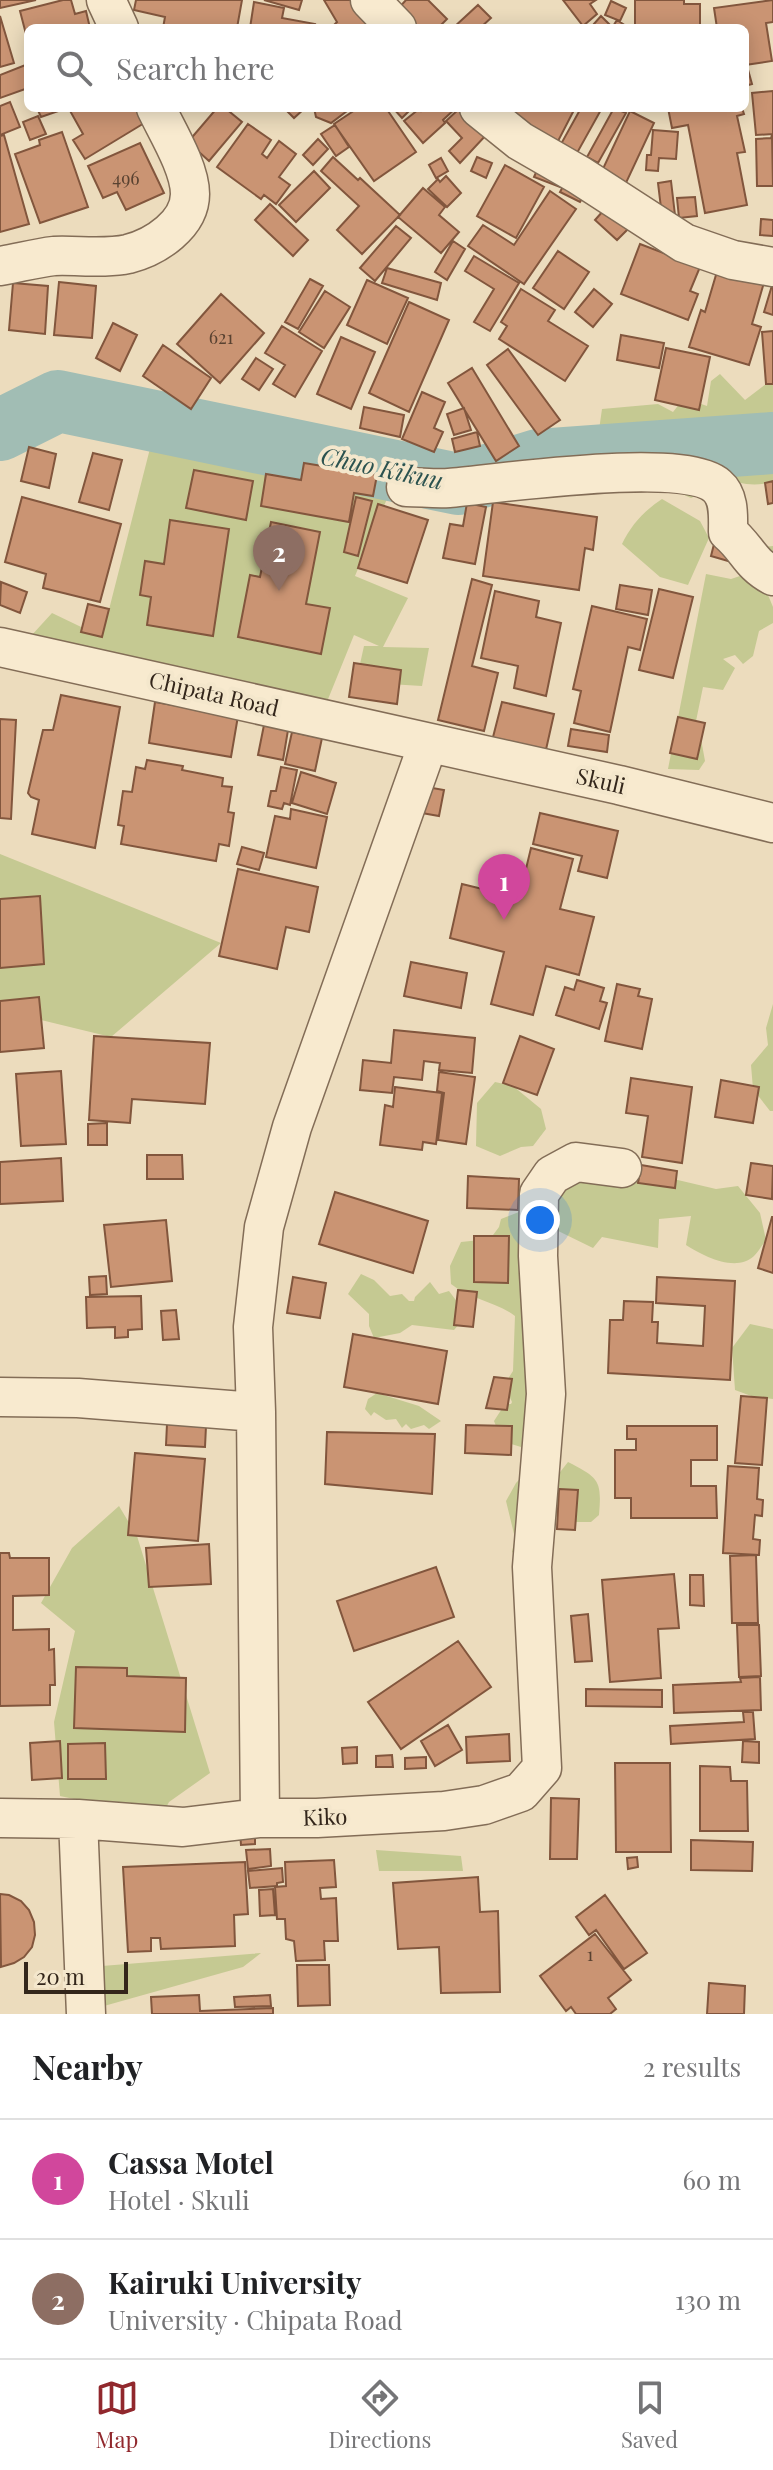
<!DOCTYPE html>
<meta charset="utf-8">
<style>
:root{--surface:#fff;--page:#f6f6f6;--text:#202124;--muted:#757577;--line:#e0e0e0;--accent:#91282d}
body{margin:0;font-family:"Playfair Display",serif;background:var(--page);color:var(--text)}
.scale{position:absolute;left:24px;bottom:20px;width:104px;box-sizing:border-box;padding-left:8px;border:4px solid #33261b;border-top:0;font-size:22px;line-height:28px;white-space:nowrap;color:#33261b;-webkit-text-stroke:6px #f4e7cc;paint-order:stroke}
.you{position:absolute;left:540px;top:1220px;width:28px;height:28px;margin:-20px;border:6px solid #fff;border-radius:50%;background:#1a73e8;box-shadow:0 0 0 12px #1a73e833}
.badge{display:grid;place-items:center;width:52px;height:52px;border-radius:50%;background:var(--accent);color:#fff;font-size:26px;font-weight:700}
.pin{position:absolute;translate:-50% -66px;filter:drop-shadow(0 2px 4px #0008)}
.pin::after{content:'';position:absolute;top:42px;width:28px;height:24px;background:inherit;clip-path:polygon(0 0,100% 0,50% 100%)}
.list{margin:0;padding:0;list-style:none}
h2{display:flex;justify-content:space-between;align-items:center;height:104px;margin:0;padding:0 32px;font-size:34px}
h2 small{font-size:26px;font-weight:400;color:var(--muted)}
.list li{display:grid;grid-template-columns:52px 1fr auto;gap:24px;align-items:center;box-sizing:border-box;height:120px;padding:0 32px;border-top:2px solid var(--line)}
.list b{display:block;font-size:30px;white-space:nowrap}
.list p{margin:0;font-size:26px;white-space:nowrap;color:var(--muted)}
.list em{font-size:26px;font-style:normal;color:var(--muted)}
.icon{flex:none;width:44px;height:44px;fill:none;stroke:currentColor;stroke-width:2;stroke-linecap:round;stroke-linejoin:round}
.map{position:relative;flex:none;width:773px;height:2014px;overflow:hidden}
.search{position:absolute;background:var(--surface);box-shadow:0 4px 20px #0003;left:24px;right:24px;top:24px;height:88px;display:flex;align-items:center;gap:20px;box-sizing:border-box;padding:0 28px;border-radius:12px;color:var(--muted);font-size:30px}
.sheet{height:344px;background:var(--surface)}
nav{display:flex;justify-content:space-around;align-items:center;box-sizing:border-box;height:112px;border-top:2px solid var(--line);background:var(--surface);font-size:22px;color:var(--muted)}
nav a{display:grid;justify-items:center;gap:4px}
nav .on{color:var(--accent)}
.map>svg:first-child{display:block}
.green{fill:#c5c992}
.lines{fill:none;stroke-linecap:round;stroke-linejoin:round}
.river{stroke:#a1bdb4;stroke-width:62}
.building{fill:#ca9473;stroke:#82563d;stroke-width:2}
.street-casing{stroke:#836d57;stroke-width:41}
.street{stroke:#f8eacf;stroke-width:38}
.labels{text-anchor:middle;stroke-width:8;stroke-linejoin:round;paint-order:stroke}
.number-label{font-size:18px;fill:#594231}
.street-label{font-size:22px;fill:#33261b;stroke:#f4e7cc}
.water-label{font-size:24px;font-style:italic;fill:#2b524f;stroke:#f4e7cc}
</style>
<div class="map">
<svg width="773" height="2014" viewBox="0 0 773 2014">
<rect width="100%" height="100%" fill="#ecdcbd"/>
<path class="green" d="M720,374L745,400L766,384L773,385V482C753,487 740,484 721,477L702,493L691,498L662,485L570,479V455L593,447L599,430L602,409L658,404L673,412L684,398L707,406L711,381Z
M157,421L396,477L355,576L408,598L383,647L429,648L422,686L356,682L364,646H379L354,635L320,719L31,636L52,613L102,637Z
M662,499L700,521L709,538L688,585L660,577L622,544C631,525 644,511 662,499Z
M773,546V582L768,595L773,607V623L759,631L753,656L743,664L735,655L723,659L735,668L723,690L703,687L696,721L701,739L705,761L699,770L668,769L706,574L731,579L749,573L763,547Z
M0,854L221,943L111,1037L0,1010Z
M773,1004V1111H770L753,1089L751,1065L768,1045L766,1028Z
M495,1082L513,1086L541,1109L546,1129L533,1146L521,1147L500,1156L476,1146L477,1103Z
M564,1169L665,1177L716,1189L738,1186L760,1213L766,1240C762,1245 758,1252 754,1256C736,1273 703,1256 686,1245L691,1216L659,1219L658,1248L602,1237L593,1248L550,1227Z
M524,1210L537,1339L522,1464L521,1447L502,1441L494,1421L505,1404H511L512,1402L504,1385L513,1371L515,1316C495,1301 471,1300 451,1284L450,1266L461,1242L490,1239L499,1227L501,1219Z
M361,1274L374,1280L390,1296L402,1294L409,1301H414L415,1297L430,1282L439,1294L449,1291L467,1315L454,1330L412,1325L400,1333L374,1338L369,1326V1314L348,1294Z
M750,1324L773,1329V1399L754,1397L735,1390L732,1348Z
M377,1393L419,1406L441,1421L429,1429L424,1425L411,1429L406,1424L402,1428L396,1419L386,1420L374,1412L371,1416L365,1409L368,1399Z
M568,1462C599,1478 602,1480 599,1515L591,1522H570L558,1517L546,1515L527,1563L512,1552L515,1538L506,1501L516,1483L528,1470L557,1476Z
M119,1506L137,1536L210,1773L169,1802L157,1825L97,1804L60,1796L54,1722L75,1631L41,1603L72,1548Z
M376,1850L461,1856L463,1871H379Z
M261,1953L243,1967L104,2006L102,1966Z"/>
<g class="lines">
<path class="river" d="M0,430L58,401L458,484L538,460L773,443"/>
</g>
<path class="building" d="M0,0H36L0,8Z
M63,0H71L75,14L86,11L90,28H28V42L20,11Z
M136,0H242L237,28H163L165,17L134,10Z
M264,0H302L299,10Z
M324,0H355L372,21L365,28H331L337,22Z
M406,0H428L447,19L438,28H411L395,12Z
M563,0H596L590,4L597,14L583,26Z
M635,0H684V4H700V28L635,27Z
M773,0V22L766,23L772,61L745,65V28H717L714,8Z
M611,1L626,8L620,21L605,15Z
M254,2L284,8L282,18L315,24L314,28H250Z
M478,5L491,18L480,28H453Z
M0,16L14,63L0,67Z
M601,16L610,25L608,28H596L593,25Z
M617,20L629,28H612Z
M28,64V88L0,98V75Z
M745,66H747L752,84L745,86Z
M773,91V134L756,135L752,93Z
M10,102L20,127L0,135V106Z
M37,108H67L41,117Z
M71,108H138L146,122L85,159L73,140L83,134L69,109Z
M217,108H225L242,122L209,161L188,142Z
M284,108H305L294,118Z
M314,108H351L331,123L316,117Z
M358,108H386L416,152L374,181L334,124Z
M393,108H412L402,118Z
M424,108H456L443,120L445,123L423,143L404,121L419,109L421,111Z
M460,108L487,134L460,163L449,151L462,138L446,121Z
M518,108H571L574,110L555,147L510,123Z
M581,108H602L577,153L561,144Z
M614,108L626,113L598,163L587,157Z
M668,108H742L744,114L737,116L745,152L737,153L747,205L705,213L688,125L672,128Z
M630,111L654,123L625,185L601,173Z
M38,116L46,134L30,140L23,122Z
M248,124L271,140L262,154L267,158L279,141L296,154L279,177L290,185L276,204L264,195L261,199L217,167Z
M335,125L349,147L336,156L321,134Z
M653,130L678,132L676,159L659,158L658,171L646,170L647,155H651Z
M62,132L88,207L40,223L15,154L40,145L39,140Z
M4,135L29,224L0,232V136Z
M772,135L773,186H757L756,139L771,138Z
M318,139L328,149L313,165L303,155Z
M140,143L164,193L126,210L117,192L103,198L88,166Z
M333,157L358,180L360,178L400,215L362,254L337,230L359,206L321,171Z
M477,157L492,163L486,178L471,171Z
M441,158L448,171L436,178L429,165Z
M542,159L567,170L560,187L534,177Z
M505,165L544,187L516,238L477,216Z
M314,171L330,188L296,222L279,205Z
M446,176L461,193L447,207L428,189L438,179L440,182Z
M567,179L588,189L580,202L560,192Z
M671,181L675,215L662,216L658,183Z
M423,188L445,207L439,215L459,232L441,253L398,217Z
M550,191L576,209L524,284L468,246L483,225L514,245Z
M695,197L697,216L679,218L677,198Z
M612,201L629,228L617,240L595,220Z
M270,204L308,240L293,256L255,220Z
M761,219L773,220V236L760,235Z
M396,226L411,238L375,281L360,268Z
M453,241L465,249L447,280L435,272Z
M640,244L700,267L690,291L698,294L688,320L621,294Z
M558,251L589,272L564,309L533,288Z
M474,256L519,283L490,331L474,322L494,289L465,271Z
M721,258L767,272L752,324L761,327L749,365L689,347L701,310L705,312Z
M387,268L441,283L437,300L382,283Z
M310,279L323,286L298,329L285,322Z
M367,280L408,298L387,344L347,325Z
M59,282L96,286L92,338L54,335Z
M773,282V315L764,312Z
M13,283L48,286L45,334L9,330Z
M521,289L555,310L548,321L588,346L565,381L499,339L507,326L501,322Z
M594,289L612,304L593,327L575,312Z
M325,291L350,307L324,348L299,332Z
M221,294L264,333L220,383L177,344Z
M409,302L449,320L409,412L369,393Z
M113,323L137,335L120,371L96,358Z
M282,326L322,351L295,397L273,384L285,365L265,353Z
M773,331V384H766L762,332Z
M621,335L664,343L659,368L617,360Z
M341,337L375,352L351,409L317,394Z
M163,345L211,378L191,409L143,376Z
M666,348L710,357L699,410L655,400Z
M508,349L560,420L538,435L487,365Z
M256,358L273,369L259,390L242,379Z
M472,368L519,446L496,461L448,383Z
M422,392L445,402L434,428L443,432L434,452L402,439Z
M364,407L404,415L400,437L360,428Z
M464,408L471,430L454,435L447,414Z
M477,432L480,446L455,452L452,439Z
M29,447L56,454L49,488L21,481Z
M93,453L122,460L109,510L79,502Z
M304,463L377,475L373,496L354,493L349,522L261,506L266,474L301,480Z
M194,470L253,481L246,520L186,508Z
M773,481V503L768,504L765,483Z
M22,497L121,524L100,602L43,588L46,574L5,562Z
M356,497L372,501L358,556L344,552Z
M493,502L597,517L593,550L585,548L579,590L483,576Z
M467,503L486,507L475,564L443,558L450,524L463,526Z
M378,504L428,520L407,583L358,568Z
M170,520L229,529L213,636L147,625L151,597L140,595L145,561L164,564Z
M271,522L320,532L306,604L330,608L321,654L238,637L250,575L260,577Z
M716,536L733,541L728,561L711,556Z
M472,579L492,585L472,666L498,673L484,731L438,720Z
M1,582L27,592L20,613L0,605Z
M620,585L652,590L648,615L616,609Z
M659,589L693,597L673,678L639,670Z
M495,591L539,601L536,617L561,623L546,696L514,688L518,666L481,658Z
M88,604L109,609L102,637L81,632Z
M592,606L647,619L640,650L628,647L610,732L574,723L581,691L573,689Z
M354,663L401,670L397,704L349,697Z
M61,695L120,707L95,848L32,834L39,800L31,797L28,793L43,730H53Z
M155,702L238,716L231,757L149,743Z
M502,702L554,714L545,754L492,741Z
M678,717L705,723L697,759L670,753Z
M0,719L16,720L11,819L0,818Z
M264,725L288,730L283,760L258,755Z
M571,729L609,735L607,752L568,746Z
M292,732L322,738L315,771L285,764Z
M147,760L183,766L182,770L223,778L222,786L232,787L228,812L234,813L229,846L219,844L216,861L121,844L124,826L118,825L123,791L132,792L136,767L145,769Z
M281,767L297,770L290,805L284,803L282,809L268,806L271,791H276Z
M301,772L336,783L327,814L292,803Z
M421,786L444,790L439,816L416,812Z
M291,809L327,817L316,868L266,857L275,816L290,819Z
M540,813L618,831L607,878L578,871L582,856L533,844Z
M242,847L264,853L259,870L237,864Z
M531,848L573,859L560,909L594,917L579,975L546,966L533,1015L491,1004L504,952L450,938L462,884L519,898Z
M238,869L318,887L309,932L286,927L277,969L219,956Z
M40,896L44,964L0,968V899Z
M411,962L467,973L461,1008L404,996Z
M577,980L604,988L600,1001L607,1003L599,1029L556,1015L565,987L574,990Z
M617,984L640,989L638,996L652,999L642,1049L605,1041Z
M39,997L44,1048L0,1052V1001Z
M394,1030L475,1038L472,1073L439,1070L440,1063L424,1061L422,1080L394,1077L392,1093L360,1090L363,1060L391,1063Z
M94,1036L210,1043L205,1104L132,1099L130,1123L89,1120Z
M520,1036L554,1049L537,1095L503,1083Z
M61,1071L66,1144L21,1146L16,1074Z
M439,1072L475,1077L466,1144L438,1140L444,1093L437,1091Z
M631,1078L692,1087L682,1163L642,1157L648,1116L626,1113Z
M721,1080L759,1087L753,1123L715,1117Z
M395,1087L442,1093L436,1144L423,1142L422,1150L380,1145L385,1105L393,1107Z
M107,1123V1145H88V1124Z
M147,1155H182L183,1179H147Z
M61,1158L63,1201L0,1204V1162Z
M751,1163L773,1166L772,1199L746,1195Z
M641,1165L677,1171L675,1188L638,1183Z
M468,1176L519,1179L518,1210L467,1208Z
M335,1192L428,1221L413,1273L319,1244Z
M772,1217H773V1273L758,1268Z
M166,1220L172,1281L111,1287L104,1225Z
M474,1236H509L508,1283L474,1282Z
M106,1276L107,1294L90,1295L89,1277Z
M293,1277L326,1283L320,1318L287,1313Z
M657,1277L735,1281L730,1380L608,1373L610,1320H623L624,1301L653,1302L652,1322H658L657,1343L703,1346L705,1306L656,1303Z
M458,1290L477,1292L473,1327L454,1325Z
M141,1296L142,1329L128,1330V1337L115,1338V1327L87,1328L86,1297Z
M176,1310L179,1339L163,1340L161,1311Z
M353,1334L447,1351L438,1404L344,1387Z
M494,1377L512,1379L507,1410L486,1408Z
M741,1396L767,1398L762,1465L735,1463Z
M167,1424L206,1426L205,1447L166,1445Z
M466,1425L512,1426L511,1455L465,1453Z
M627,1426H717V1460H691V1486H716L717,1518H631V1498H615V1450H636V1439H627Z
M327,1432L435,1434L432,1494L325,1484Z
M135,1453L205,1459L198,1541L128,1535Z
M728,1466L759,1468L757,1499L763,1500L762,1516L755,1515L753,1539L760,1540L759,1555L723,1553Z
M559,1489L578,1490L575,1530L557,1529Z
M209,1544L211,1584L149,1587L146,1548Z
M0,1553H9L10,1558H49V1595L13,1596V1630L49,1629V1650L54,1649L55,1685H50V1705L0,1706Z
M756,1555L758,1623H732L730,1556Z
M436,1567L454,1617L354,1651L337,1601Z
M674,1574L679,1628L658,1629L661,1678L610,1682L602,1580Z
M690,1575H703L704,1606L690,1605Z
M588,1614L592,1661L575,1662L571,1616Z
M737,1625H759L761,1676L739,1677Z
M458,1641L491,1687L401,1749L368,1702Z
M76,1667L127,1668V1676L186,1678L185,1732L74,1728Z
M760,1677L761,1710L674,1713L673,1685L741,1682L740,1678Z
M586,1689L662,1690V1707L586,1706Z
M743,1712H753L755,1739L671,1744L670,1726L744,1722Z
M448,1725L462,1750L435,1766L421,1741Z
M509,1734L510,1761L467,1763L466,1737Z
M60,1741L62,1778L32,1780L30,1743Z
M743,1741L759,1742V1763L742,1762Z
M105,1743L106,1779H68V1744Z
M357,1747V1763L343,1764L342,1748Z
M392,1755L393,1767H376V1756Z
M426,1757V1768L405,1769V1758Z
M615,1763H670L671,1852H616Z
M700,1766L730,1767L731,1781H747L748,1831H700Z
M551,1798L579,1799L577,1859H550Z
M240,1832L255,1836V1844L241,1845Z
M691,1840L753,1842L752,1871L691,1870Z
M270,1849L271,1866L248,1869L246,1850Z
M637,1857L638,1867L628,1869L627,1858Z
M334,1860L336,1887L320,1888L321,1899L336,1898L338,1941H324L325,1960L296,1961L294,1941L286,1939L285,1919H277L275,1887L286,1886L285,1862Z
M245,1862L248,1914L234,1915L235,1946L161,1949L160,1938H151V1951L128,1952L123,1867Z
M282,1868L283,1882L277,1883V1886L250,1888L248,1871Z
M478,1877L480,1912L498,1911L500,1992L441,1993L439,1947L398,1949L393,1883Z
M273,1889L275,1915L260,1916L259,1890Z
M0,1894L9,1895L21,1901L29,1910L34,1922L35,1935L32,1947L24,1957L14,1963L1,1967Z
M605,1895L647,1953L624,1969L596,1930L589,1935L576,1917Z
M595,1934L631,1980L608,1998L616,2009L610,2014H576L571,2007L566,2011L540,1976Z
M297,1965H329L330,2005L298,2006Z
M709,1983L745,1986L744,2014H707Z
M199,1995L200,2011L273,2008V2014H152L151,1997Z
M270,1995L271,2006L235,2007L234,1997Z"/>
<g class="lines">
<g class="street-casing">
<path id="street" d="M106,0L119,28
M370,0L397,28
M479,108L520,141L579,175L684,243L733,260L773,267
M0,266C18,263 36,258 54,256C78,255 105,259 128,254C156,247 190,224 190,194C190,168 167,131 156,108
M406,487C420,487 435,489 449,488C498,484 683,456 717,486C730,497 728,517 728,532C748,549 749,563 773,576
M0,647L619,785L773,823
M0,1397L78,1398L256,1412
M0,1818L78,1819L183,1827L260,1818H317L444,1811L484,1805L521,1792L542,1768L532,1567L546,1394L538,1256L539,1194L552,1175L576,1162L622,1168
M260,1818L256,1412L253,1327L264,1227L292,1127L428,744
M78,1819L86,2014"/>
</g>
<use href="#street" class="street"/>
</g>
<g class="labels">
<g class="number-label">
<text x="126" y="185">496</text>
<text x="221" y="344">621</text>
<text x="590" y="1961">1</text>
</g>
<g class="street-label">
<text transform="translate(214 694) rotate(13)" y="8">Chipata Road</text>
<text transform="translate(601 781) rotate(13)" y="8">Skuli</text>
<text transform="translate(325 1817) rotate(-2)" y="8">Kiko</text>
</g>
<g class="water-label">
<text transform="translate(382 469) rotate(12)" y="8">Chuo Kikuu</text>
</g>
</g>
</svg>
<div class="scale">20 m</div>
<div class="you"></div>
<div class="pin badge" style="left:504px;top:920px;background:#d1479c">1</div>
<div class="pin badge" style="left:279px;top:591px;background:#8d6e63">2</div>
<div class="search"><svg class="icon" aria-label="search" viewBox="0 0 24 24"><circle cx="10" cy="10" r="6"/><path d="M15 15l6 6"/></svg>Search here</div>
</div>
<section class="sheet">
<h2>Nearby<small>2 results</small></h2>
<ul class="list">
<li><span class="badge" style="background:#d1479c">1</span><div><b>Cassa Motel</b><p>Hotel · Skuli</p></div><em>60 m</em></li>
<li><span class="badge" style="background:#8d6e63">2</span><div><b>Kairuki University</b><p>University · Chipata Road</p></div><em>130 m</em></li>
</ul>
</section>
<nav>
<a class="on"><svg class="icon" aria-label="map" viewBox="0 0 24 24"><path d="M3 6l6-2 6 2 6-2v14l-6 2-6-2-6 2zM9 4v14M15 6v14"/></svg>Map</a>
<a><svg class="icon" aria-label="directions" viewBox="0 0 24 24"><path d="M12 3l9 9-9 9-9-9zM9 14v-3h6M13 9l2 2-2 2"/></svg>Directions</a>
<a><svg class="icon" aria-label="saved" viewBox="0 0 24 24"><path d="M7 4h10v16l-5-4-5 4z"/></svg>Saved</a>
</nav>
